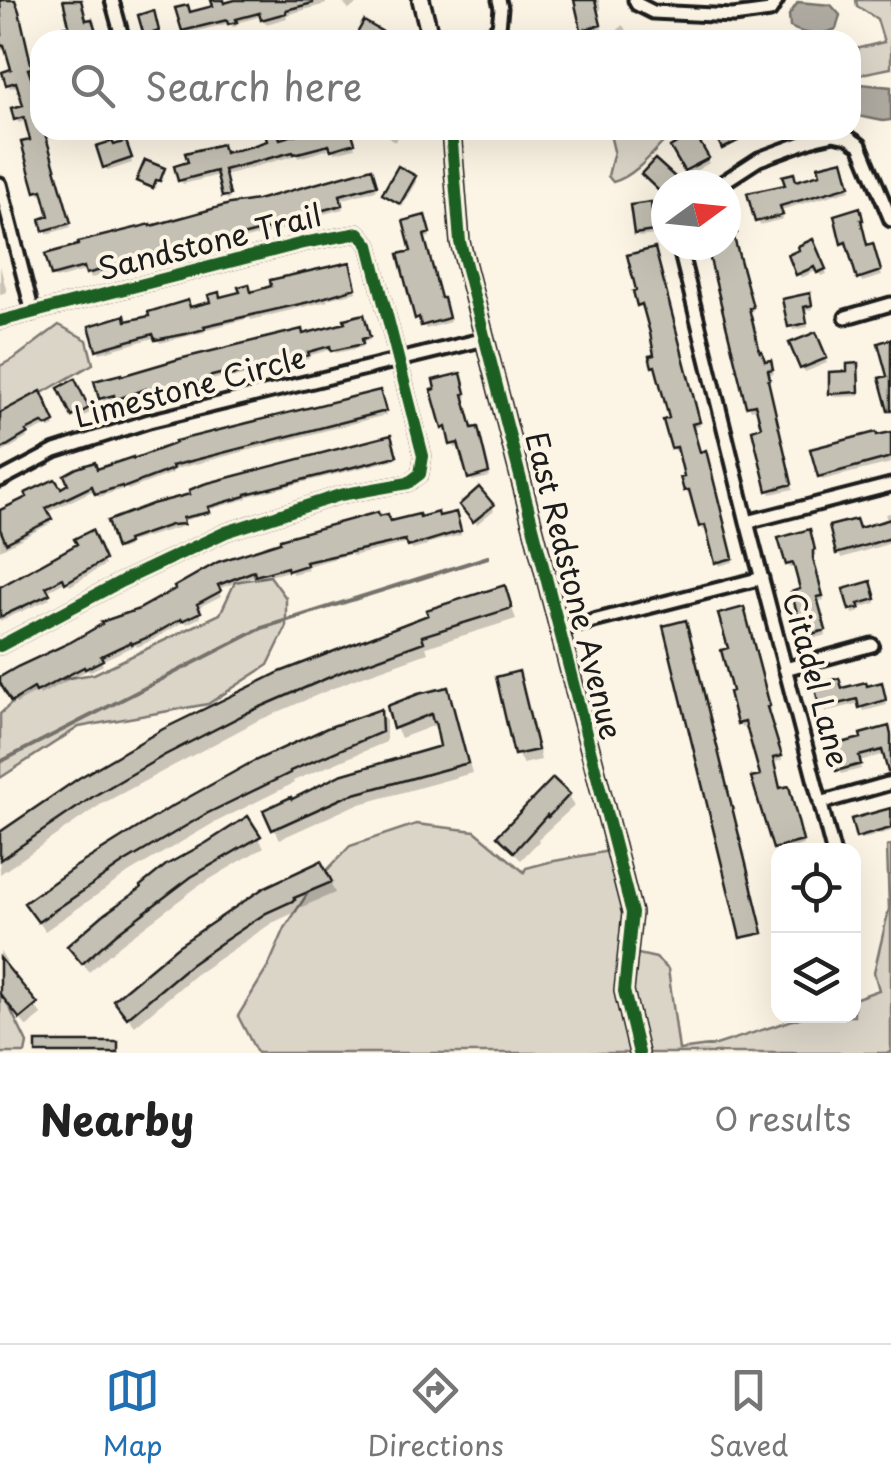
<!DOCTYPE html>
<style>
:root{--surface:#fff;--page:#f2f2f2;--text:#222;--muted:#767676;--line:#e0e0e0;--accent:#1f6fb2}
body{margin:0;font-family:"Playpen Sans",sans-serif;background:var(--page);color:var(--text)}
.controls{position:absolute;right:30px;bottom:30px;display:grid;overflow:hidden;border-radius:20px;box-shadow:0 10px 40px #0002}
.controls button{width:90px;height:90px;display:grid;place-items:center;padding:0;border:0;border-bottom:2px solid var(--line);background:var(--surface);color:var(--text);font:50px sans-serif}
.compass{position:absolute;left:651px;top:170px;width:90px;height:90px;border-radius:50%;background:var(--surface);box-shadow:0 10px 40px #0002;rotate:75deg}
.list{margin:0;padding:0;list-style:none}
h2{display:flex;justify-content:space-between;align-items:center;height:130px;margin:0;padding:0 40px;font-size:42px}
h2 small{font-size:32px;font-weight:400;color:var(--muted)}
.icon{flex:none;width:55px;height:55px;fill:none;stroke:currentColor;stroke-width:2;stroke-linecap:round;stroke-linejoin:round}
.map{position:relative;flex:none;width:891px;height:1053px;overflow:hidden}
.search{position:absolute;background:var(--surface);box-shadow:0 10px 40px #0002;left:30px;right:30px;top:30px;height:110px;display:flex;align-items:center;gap:25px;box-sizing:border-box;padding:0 35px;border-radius:30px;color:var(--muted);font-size:38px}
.sheet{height:290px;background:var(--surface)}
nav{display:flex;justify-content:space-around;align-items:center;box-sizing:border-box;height:140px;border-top:2px solid var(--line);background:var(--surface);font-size:28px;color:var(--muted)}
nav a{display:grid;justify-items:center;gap:5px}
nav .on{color:var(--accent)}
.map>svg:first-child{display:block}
.green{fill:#dbd5c8;stroke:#7c7872;stroke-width:2.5}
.water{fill:#b0aba1;stroke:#75726c;stroke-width:2.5}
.shadow{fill:#0003}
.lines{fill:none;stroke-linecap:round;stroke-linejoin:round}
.stream{stroke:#75726c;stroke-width:4}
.building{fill:#c4c0b3;stroke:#1c1c1c;stroke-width:2.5}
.minor-casing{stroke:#1c1c1c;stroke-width:19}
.tertiary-casing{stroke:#1c1c1c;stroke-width:22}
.minor{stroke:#fcf5e5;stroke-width:11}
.tertiary{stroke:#fcf5e5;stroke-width:15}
.cycleway-casing{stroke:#fcf5e5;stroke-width:19}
.cycleway{stroke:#1b5e20;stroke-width:12}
.labels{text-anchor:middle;stroke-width:8;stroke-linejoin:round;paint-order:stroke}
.street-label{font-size:30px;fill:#1c1c1c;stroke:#fcf5e5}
</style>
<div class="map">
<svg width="891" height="1053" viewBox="0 0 891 1053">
<rect width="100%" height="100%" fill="#fcf5e5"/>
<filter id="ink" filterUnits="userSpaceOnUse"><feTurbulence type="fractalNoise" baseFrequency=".01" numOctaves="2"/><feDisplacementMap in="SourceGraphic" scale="20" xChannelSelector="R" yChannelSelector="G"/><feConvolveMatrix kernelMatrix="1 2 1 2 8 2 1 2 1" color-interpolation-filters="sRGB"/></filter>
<g filter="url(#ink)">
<path class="green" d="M856,0H891V68L851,76V50L884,42L877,19L857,6Z
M609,130H678L671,134C655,150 636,176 613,182L608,176L614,151Z
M59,325L87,340L93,364L12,410L0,419V366L15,358Z
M270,576L286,598V628L268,665L208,704L79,727L0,778V714L32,684L94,674L220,614L235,582Z
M416,824L475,831L524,872L526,868L549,862L609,851L623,911L633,1053H257L238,1016L268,967L285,928L313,885L350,846Z
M891,845V1053H646L630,991L634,953L656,958L668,969L679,1050L716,1045L805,1016H854V999L879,990L874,972L889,909L887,847Z
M0,995L4,996L27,1043L25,1053H0Z"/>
<path class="water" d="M798,2L831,5L840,15L836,29C820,36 805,35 790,27L789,15Z
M860,84L891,87V120L883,121L852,115L851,88Z"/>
<path class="shadow" d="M0,0H14L32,72L28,73L40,109V130H44L71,227L48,234L45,230L52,218L45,194L40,195L37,191L24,144L33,142L27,120L19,123L16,119L26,107L20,85L10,88L8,84L14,71L8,49L1,50L0,48V38L5,36L0,15Z
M214,0H223L224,5L255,0H325L326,4L286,15L287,18L266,24L262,16L236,23L237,26L233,27L230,23L186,34L184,30L190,14L216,7Z
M341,0H361L349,10Z
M582,0H599L601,10L598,11L602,29L586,33L584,29Z
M622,25L632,36L629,40H610Z
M306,130H350L355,148L335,153L333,148L298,158L297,155L225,175L230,199L227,200L219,175L183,184L180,180L224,155L307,134Z
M382,130H403L404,131L394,142Z
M757,130H780L760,135Z
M693,136L709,163L689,175L673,148Z
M114,148H128L132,163L108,171L105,167Z
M844,167L850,190L781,210L783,219L760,225L758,221L796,183Z
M373,176L377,190L340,200L343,209L316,216L318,221L91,278L88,270L56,279L53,275Z
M414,178L417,182L402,207L387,198L385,194Z
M647,179H674L676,183L666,185L664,195Z
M649,205L655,235L639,237L636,233Z
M861,215L864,224L861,225L867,248L874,250L882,276L862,282L850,246L846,247L844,243Z
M726,217L733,220L737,237L734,238L753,311L749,312L760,354L765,364L772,367L774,373L768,375L770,384H768L793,489L771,494L769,490L764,429L758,408L751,410L749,405L711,252L716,251L714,245H726Z
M426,221L430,237L424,239L441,301L445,304L450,322L426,329L422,321H419L417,318L414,252Z
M812,242L827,274L821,276L818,270L801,278L791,256Z
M656,255L700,426L693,428L700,455L707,457L733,562L719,566L708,529L703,530L692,493L688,494L686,490L687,477L680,450L675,451L673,447L672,420L654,366L657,357L646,308L642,309L640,305Z
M0,266L7,292L0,294Z
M351,269L357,292L327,299L328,301L251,320L250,318L205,330V332L160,343L157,337L100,353L98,349L127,324Z
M811,300L813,309L805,311L808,327L793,330L785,301Z
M365,321L370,340L362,343L363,347L336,353L333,349L308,356L309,359L271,366V370L234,378L231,375L208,381L209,386L202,387L201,385L152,397L149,392L119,402L117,398L104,402L102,398L303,336Z
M817,339L827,363L805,372L792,345Z
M857,366L859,370L860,396L834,397L832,393Z
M462,380L467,397L463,398L472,431L479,434L490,477L472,481L462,446L455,448L449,431H446L444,428Z
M74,382L90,413L76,420L61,389Z
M40,394L55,426L50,429L46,426L26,435L27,438L0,454V416Z
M381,396L386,415L172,470L173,473L128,490L126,488L99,497L96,489L46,513L51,523L0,550V514L60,491L97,471Z
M891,433V463L822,480L820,476Z
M392,440L397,459L245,497L246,499L208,510L209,514L182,521L184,526L126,543L128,547L120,550L118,548L110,523L193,495Z
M492,506L494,510L477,524L465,509Z
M891,513V543L841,558L832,528L859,530L888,523L885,514Z
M457,519L461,535L426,544L427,546L412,550L409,543L352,556L351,554L307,566L308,570L292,574L291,570L260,579L257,575L218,589L221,596L197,608L201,617L187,624L185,621L153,640L137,647L136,645L101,661L103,665L89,672L88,670L40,695L38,691L16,704L1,679L178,591L390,524L419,520Z
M91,534L105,565L70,586L67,581L46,592L50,599L0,621V597L80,545Z
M811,536L816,555H814V564L824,600L817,602L826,635L808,640L806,635L803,591L796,567L790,568L788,564Z
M504,588L516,619L426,647L428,653L352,680L255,722L100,805L0,874V835L48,804Z
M872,588L876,603L859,608L860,612L853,614L851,609Z
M745,614L771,710L767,712L782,760L773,763L780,790L790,793L803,845L794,848V851H778V858L755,779L763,777L749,726L742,728L740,724L732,694L735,693L731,650Z
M517,674L523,684L541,760L523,764L517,754Z
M867,689H883L887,705L864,711L860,703L825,712L823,708L842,691Z
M447,690L452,699L472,773L353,806L280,839L274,829L442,748L438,724L401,738L396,728L390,708Z
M380,712L386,721V742L293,781L294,783L212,824L130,872L45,931L33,913Z
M889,731H891V761L886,754L859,761L861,769L841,774L838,770Z
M568,796L574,806L538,839L539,841L521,860L506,846L500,836Z
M891,810V831L860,840L858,837Z
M248,820L264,847L197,887L121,944L89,972L70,947Z
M326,874L335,893L297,909L298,911L272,923L195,975L135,1026L122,1010L116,1000Z
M0,951L7,962L3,965L42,1015L27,1027L0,995Z"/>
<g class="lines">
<path class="stream" d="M0,762L262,628L488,557"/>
</g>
<path class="building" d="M0,0H15L19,11L32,68L28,69L40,103V130H44L71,223L43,231L40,219L49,216L42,190L35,192L21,142L30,140L24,117L14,120L11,108L23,105L16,82L6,85L2,72L11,69L4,45L0,46V35H2Z
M63,0H81L86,20L92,19L96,31L87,34L88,40H68L64,26L69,25Z
M211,0H224V3L235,0H313V3L286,10V13L261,20L259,13L236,19L237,22L228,24L227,20L182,31L175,8L188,5L190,12L213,6Z
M574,0H595L601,25L581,30Z
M154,10L159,31L144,36L138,15Z
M364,21L383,32L379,40H360L355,37Z
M275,130H277L280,139L304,132L303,130H351L355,143L331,150L329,145L294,154L293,152L224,170L230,195L222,197L216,171L178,181L174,166L188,162L185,153L222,144L224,153L249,147L267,141L265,133Z
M713,130H736L740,140L722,149Z
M694,132L709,158L684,171L670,147Z
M112,141L114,145L126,141L132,158L103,168L96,146Z
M655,159L676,178L666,185L661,193L641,174Z
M145,160L165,168L160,181L156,180L153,188L136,181Z
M843,160L850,186L780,206L783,215L755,222L747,193L785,185L782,176L794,173L796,181L820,174L818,166Z
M398,166L416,176L400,204L382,194Z
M372,168L377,185L340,195L342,205L316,212L317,217L218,242L166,253L86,274L84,267L51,276L45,254L78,245V242L151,224V226L230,204L257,200Z
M651,202L654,231L634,234L630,205Z
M726,203H729L737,233L733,234L753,307L749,308L760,352L762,351L765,361L771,360L773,369L768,370L770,379L768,380L792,484L767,491L752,430L761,427L755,404L746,406L708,251L726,246Z
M860,207L863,220H861L867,245L873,243L881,271L857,279L846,242L841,244L834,215Z
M425,215L430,233L424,235L441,298H444L449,318L421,326L419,317L415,319L398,254L411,251L403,221Z
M813,239L826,269L817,273L814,267L796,275L788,255L799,250L798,246Z
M655,248L700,422L692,424L700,452L706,450L733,558L715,563L705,525L699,527L689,490L684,491L680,477L684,476L677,447L671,448L663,420L669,418L655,366L652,367L649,356L654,355L650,333L642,304L637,306L633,291L636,290L627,255Z
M350,262L356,288L309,302L204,326L205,329L186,334L155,340L153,334L96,350L89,326L125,315L126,321L149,316L148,312L188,300L190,307L210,302L208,295L219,292L220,297L240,292L238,287L249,284L251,292L271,286L270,280Z
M810,293L812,305L804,307L807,323L788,327L782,299Z
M364,314L370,337L362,339L363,344L331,351L330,346L308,352L309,355L270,363L271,366L259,369L229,376L228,372L208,377L209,382L198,385L197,382L147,395L146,389L115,400L114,395L99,399L94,381L121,374V376L179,359L302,329L303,334L345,323L344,319Z
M816,332L827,358L800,369L789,343Z
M891,339V411H888L879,378L887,376L878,343Z
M858,363L859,392L829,394V372L847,371V364Z
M461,373L466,393L463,394L472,428L478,427L489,473L468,479L458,443L450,445L446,427L442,429L431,390L435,389L433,380Z
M75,379L89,408L72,417L58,388Z
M380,390L386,411L172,466L173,469L123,488L122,486L95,494L92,486L46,508L52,519L6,543L0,529V510L27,497L25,493L55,479L61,488L68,484L64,475L77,468L95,462L97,469L133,457V459L176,443L175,441Z
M41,391L55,422L47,426L42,423L26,431L28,433L0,450V413Z
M876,432L877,435L891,432V457L818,477L810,449Z
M391,435L397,456L246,494V496L208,507L210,512L183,518L184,524L171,525L127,540L128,544L116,549L107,521L152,504L190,494L189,490L204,484Z
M479,487L494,505L473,522L459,505Z
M378,512L379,516L388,514L390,521L419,514L420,517L438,512L439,516L456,512L461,531L408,547L405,540L306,562L307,565L288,571L287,567L255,576L254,571L218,585L221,591L197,604L201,612L182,621L181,619L151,636L132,644L131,642L101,656L103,660L85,669L84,667L36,692L34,688L11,702L0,683V677L17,667L71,642L102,624L101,622L139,609L175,589L174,587L218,562L280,542V539Z
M856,519L859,528L891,519V538L836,554L829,526Z
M810,529L815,550L813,551V558L823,596L817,597L826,630L804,636L791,592L800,589L793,563L786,565L778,538Z
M92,530L105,560L65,583L63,578L46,587L50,594L0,617V587L77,544L74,539Z
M871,581L876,599L858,604L860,608L849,610L843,589Z
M505,585L512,608L422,636L424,642L346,670L249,712L165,755L94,796L0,860V832L79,778L163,729L280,672L428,615L426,610Z
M744,607L770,706L767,707L782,756L773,758L780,788L789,786L803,841L773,849L751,777L760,775L745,722L737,724L729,692L732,691L721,650L728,648L718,614Z
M686,620L763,933L740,938L663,626Z
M519,671L538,750L514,755L496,677Z
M839,678L842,688L866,682L867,686L882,682L886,700L859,708L857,699L820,709L814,685Z
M448,687L468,763L347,796L272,830L263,810L291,797L292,799L340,775L440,746L435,722H433L431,714L393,729L387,706L418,694Z
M381,709L382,732L290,771V773L206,814L125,862L38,922L24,903L75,867L171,807L252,762L327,728Z
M889,726L891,735V772H888L882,750L859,756L861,764L836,771L829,746L861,738L860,734Z
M553,778L570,794L548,817L547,815L514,852L497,836Z
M891,808V828L856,838L851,819Z
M248,816L261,836L191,877L116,934L82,964L67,946L103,915L141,888L140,886L166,865L206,843Z
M321,861L332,882L294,898L295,900L266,913L224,941L190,965L127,1018L113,1000L178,946L265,887Z
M0,958L38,1004L20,1019L0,994Z
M36,1042H118V1053H36Z"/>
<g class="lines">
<g class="minor-casing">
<path id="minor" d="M112,0L123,40
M635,0L637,4L653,12L733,16L770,11L777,0
M483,40L499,27L501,8L499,0
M0,184L33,313
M719,185L759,159L816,138L834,134L848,137L860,145L891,220
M679,245L747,522L833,851
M846,317L891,304
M0,321L303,243L359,233L369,245L423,456L420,474L408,483L340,495L226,532L122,581L0,646
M0,480L55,451L149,421L485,339
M747,522L891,485
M558,630L762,578
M785,669L872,645
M820,803L891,783"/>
</g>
<g class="tertiary-casing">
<path id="tertiary" d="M421,0L431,40
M451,130L460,242L632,913L624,991L639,1053"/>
</g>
<use href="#minor" class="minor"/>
<use href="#tertiary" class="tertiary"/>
<g class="cycleway-casing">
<path id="cycleway" d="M451,130L460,242L632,913L624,991L639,1053
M0,321L303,243L359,233L369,245L423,456L420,474L408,483L340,495L226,532L122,581L0,646"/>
</g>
<use href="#cycleway" class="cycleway"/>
</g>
</g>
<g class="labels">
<g class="street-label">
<text transform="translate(210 243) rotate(-14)" y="10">Sandstone Trail</text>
<text transform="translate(190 388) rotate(-15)" y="10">Limestone Circle</text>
<text transform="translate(573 586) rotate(76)" y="10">East Redstone Avenue</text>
<text transform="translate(815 680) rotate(75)" y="10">Citadel Lane</text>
</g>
</g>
</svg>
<div class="controls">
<button><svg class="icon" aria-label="locate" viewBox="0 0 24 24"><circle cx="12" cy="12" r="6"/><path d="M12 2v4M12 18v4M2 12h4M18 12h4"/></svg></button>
<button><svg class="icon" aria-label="layers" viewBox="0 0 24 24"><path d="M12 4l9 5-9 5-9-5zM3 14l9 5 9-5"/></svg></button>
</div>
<svg class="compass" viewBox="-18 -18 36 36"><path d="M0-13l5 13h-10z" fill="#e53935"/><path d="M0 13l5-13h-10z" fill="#767676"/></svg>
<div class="search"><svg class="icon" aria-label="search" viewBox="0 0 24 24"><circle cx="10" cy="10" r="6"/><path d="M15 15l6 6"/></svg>Search here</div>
</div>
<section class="sheet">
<h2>Nearby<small>0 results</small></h2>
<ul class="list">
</ul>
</section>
<nav>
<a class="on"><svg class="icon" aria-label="map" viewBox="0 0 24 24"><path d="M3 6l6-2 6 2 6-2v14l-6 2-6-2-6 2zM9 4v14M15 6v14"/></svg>Map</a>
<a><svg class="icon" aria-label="directions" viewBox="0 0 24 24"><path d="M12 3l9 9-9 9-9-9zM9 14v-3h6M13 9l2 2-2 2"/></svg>Directions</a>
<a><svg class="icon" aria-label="saved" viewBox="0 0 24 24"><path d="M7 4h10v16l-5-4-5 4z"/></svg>Saved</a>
</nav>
